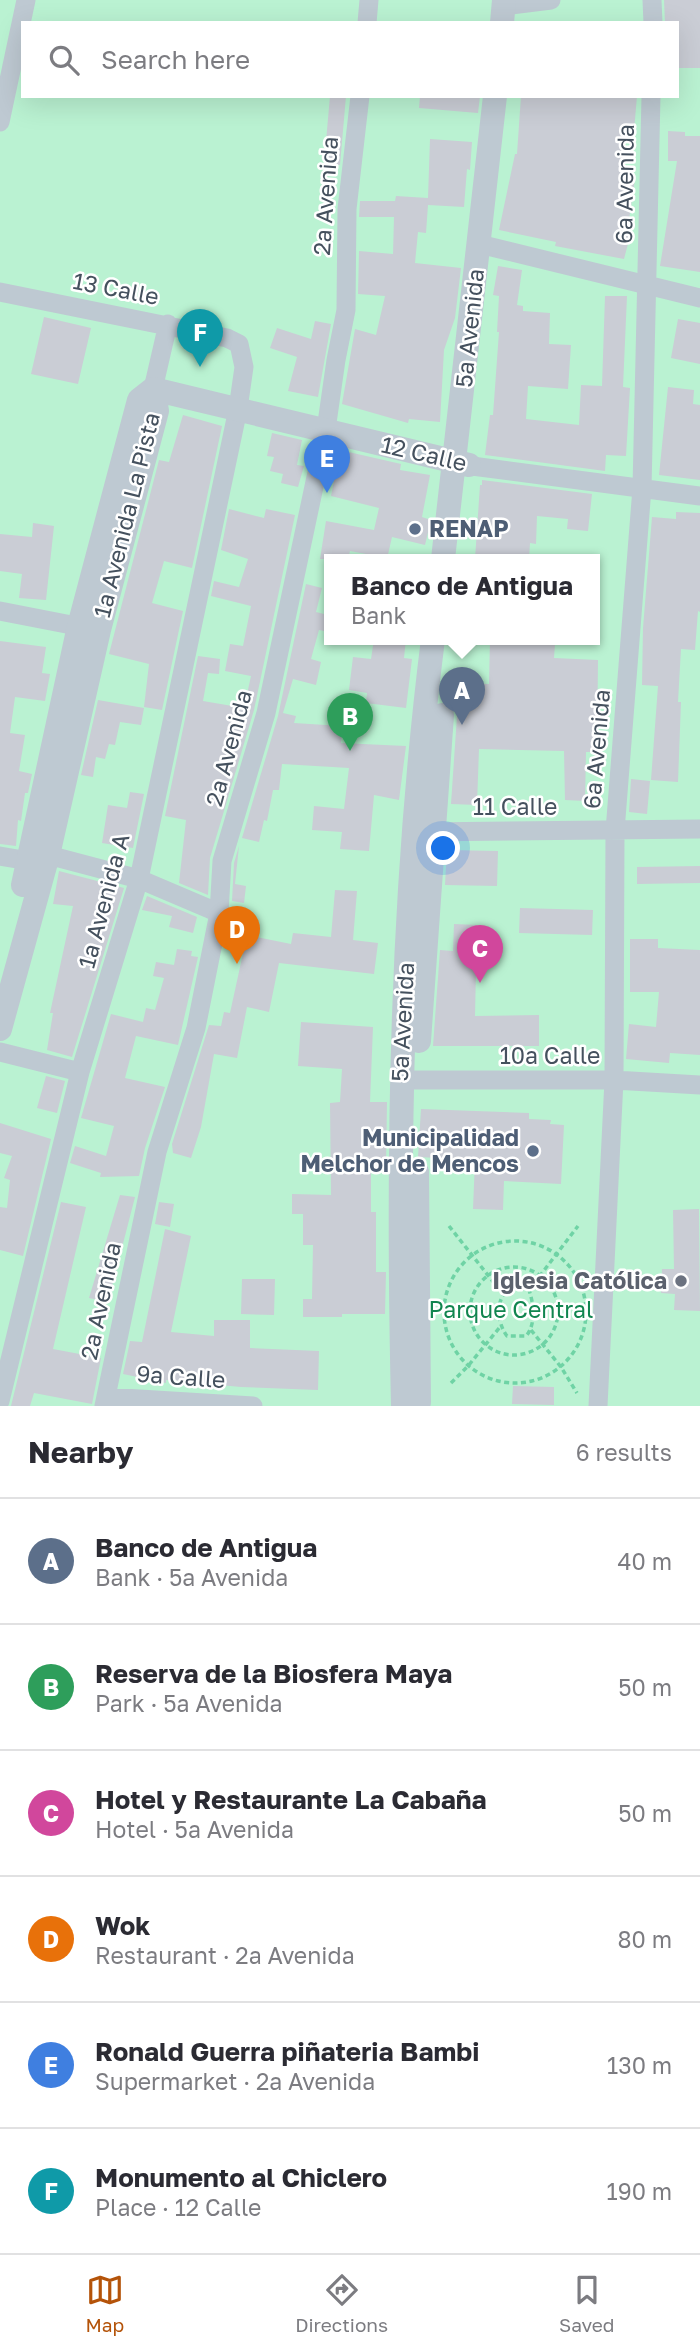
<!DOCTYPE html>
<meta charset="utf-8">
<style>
:root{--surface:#fff;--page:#f2f2f3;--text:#2b2b33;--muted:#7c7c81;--line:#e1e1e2;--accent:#b45309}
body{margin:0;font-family:"Golos Text",sans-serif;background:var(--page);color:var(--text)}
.you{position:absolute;left:444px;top:849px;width:24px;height:24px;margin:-18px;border:5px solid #fff;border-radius:50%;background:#1a73e8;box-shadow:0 0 0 10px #1a73e833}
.badge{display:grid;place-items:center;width:46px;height:46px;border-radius:50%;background:var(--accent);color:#fff;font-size:23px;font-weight:700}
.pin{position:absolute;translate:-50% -58px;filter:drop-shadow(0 2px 4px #0008)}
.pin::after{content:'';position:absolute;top:37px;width:24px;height:21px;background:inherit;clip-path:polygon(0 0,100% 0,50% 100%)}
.popup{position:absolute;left:324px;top:554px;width:276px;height:91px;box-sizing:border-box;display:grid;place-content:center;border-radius:0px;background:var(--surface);filter:drop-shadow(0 2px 5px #0005);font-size:23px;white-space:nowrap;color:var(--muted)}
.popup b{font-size:26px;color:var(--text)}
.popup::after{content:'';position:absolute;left:50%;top:100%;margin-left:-14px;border:14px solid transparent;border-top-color:var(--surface)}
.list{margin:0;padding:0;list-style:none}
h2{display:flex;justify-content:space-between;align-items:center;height:91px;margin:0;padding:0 28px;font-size:30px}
h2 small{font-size:23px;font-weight:400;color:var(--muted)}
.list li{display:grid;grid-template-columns:46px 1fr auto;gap:21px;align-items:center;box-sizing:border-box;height:126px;padding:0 28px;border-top:2px solid var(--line)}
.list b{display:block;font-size:26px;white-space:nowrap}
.list p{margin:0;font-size:23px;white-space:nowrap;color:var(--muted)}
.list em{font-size:23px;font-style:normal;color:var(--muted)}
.icon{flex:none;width:38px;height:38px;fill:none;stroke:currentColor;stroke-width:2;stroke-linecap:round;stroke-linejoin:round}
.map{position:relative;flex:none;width:700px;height:1406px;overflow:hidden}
.search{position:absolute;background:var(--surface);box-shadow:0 7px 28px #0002;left:21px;right:21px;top:21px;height:77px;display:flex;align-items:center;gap:18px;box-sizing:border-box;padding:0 24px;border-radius:0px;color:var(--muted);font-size:26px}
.sheet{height:847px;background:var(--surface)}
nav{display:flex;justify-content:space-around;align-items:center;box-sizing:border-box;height:98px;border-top:2px solid var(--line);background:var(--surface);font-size:19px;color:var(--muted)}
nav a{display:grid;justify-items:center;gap:4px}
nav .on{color:var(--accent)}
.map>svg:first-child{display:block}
.green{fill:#baf2d2;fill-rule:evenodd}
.building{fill:#cacdd5}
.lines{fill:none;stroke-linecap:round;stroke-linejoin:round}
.path{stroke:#6fd3a5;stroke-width:3.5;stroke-dasharray:5 3.5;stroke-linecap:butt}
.minor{stroke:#bec9d2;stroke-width:19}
.tertiary{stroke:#bec9d2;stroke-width:24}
.service-dot{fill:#5c6f8a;stroke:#fff;stroke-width:2.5}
.worship-dot{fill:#6b7280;stroke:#fff;stroke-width:2.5}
.labels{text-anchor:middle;stroke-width:5;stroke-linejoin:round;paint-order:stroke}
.street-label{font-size:23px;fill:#45515e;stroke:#fff}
.service-label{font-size:23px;font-weight:bold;fill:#4e5e75;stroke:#fff;text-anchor:start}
.worship-label{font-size:23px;font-weight:bold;fill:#5b616d;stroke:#fff;text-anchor:end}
.park-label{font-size:23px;fill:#10854f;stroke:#fff}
</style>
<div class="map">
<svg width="700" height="1406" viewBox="0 0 700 1406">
<rect width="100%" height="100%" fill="#f2efef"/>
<path class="green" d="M0,0H700V1406H0ZM23,23H677V96H23ZM329,559H595V639H329Z"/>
<path class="building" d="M664,0H700V68H677V23H665Z
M330,96H346L340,165L324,164Z
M420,96H480L478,113L419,108Z
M521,96H637L634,131H625L623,177L635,179L629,220L634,221L624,259L555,246L556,242L499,230L515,154H517Z
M668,131L685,132V136H700V272L660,266L677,161H668Z
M430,139L472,142L470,170L467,169L464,207L428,205L426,233L418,232L415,263L461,268L455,318L444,350L440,422L409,419L408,423L342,404L355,329L376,335L385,296L358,294L359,251L393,254L394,217H359L360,201H395L396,196L428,198Z
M498,266L522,270L517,305L523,306V311L550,313L549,344L571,345L568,389L528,386L526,419L579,425L581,385L602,386L605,296H627L623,387L630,388L626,456L606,455L605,471L485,455L490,415H493L499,332H497L499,296L493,295Z
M44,317L91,328L78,384L31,374Z
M678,319L700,323V364L671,358Z
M315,321L331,324L318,397L288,391L297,357L270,348L277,328L311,339Z
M668,387L694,390L693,404L700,405V480L659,475Z
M183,415L222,426L192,568L164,561L152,603L183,611L162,710L144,707L149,664L109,654L159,460L169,462Z
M272,433L302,440L297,465L304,466L298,487L281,483L283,474L270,471L274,457L267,456Z
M340,450L401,464L400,470L430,475L422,517L431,520L425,545L392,537L387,559H365L366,554L350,551L348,559H320L326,521L374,530L379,508L331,496Z
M482,480L592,494L588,531L567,529L568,519L537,516L536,544L530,543L529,559H475L480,485H482Z
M229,509L264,518L266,509L295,515L254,710L210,858L208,895L179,883L186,820L165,816L198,656L220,659L219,674L208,673L203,701L244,708L251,676L225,671L230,644L243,646L251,606L211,596L214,581L239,587L248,559L221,550Z
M676,512L700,513V612L698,611L695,650L681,649L678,702H681L678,782L651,780L658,686L642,685L643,628L652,517L676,519Z
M33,523L54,526L46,600L19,598L22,574L0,571V534L32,537Z
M306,584L322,588L316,612L328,615L324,631L319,630L311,659L321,662L316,685L293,679L283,713L296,716L294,723L342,726L341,743L406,746L399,800L374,795L369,851L340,849L342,832L312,830L314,806L344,809L349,768L282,764L279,790H273L267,821L264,820L259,842L242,838L278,716Z
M374,639H406L404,658L412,659L406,708L366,703L367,693L349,690L353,657L371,659Z
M490,639H513V643L555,644L554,658L598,660L597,752H586L585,801L565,800L564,751L479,749L477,805L451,804L457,716L455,708L447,701L448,682L489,684Z
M0,641L46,647L42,673L50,674L45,701L15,697L10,733L25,735L19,771L32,774L28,793H25L21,821L18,820L16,846L0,844Z
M98,700L144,708L141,725L120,722L115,745L109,744L105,759L96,757L93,777L81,775Z
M631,779L650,781L647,814L629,812Z
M130,792L144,794L133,848L102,843L108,805L127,808Z
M239,846L235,884L246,886L244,903L232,901L234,863Z
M447,850L498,851L497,886L445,885Z
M700,866V883L637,884V867Z
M59,871L124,888L72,1057L47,1050L53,1013H50L73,906L53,904Z
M335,890L357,891L353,940L378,943L374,974L279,963L269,1012L247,1007L237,1058L214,1054L201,1127L191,1158L173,1153L172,1144L209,1025L221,1026L224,1012L230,1013L247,935L291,944L293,933L331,937Z
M147,896L197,917L193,933L169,927L172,916L142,910Z
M520,908L593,910L592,935L519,933Z
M454,924L477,925V934H481L479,970H476L475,1016L539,1015V1046H433L440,950L453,951Z
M630,939H658V948L700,950V1055L670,1053L669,1063L626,1059L629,1024L656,1027L659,992H630Z
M177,949L192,951L191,956L198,957L178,1045L136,1036L125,1078L165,1087L145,1148L139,1176L100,1177L101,1173L70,1163L75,1146L106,1156L114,1126L81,1118L111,1014L143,1022L146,1008L155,1010L164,978L153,976L156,962L174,965Z
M301,1022L373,1027L370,1102H387L386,1167H371V1212H376V1272H386L385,1314H342V1317H303V1299H312L313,1245H303V1214H292V1194L331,1195L330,1103L340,1102L342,1069L298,1066Z
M46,1076L65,1081L57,1113L37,1108Z
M421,1109L529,1113V1119L551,1120L550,1124L564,1125L561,1184L504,1181L503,1210L473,1209L475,1160L418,1157Z
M0,1123L51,1139L23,1256L0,1250V1207L7,1208L10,1180L4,1178L12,1156L0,1153Z
M120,1195L135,1197L108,1302L89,1298Z
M61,1202L86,1207L53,1349L101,1358L92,1404L34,1393L30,1406H11Z
M159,1202L174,1204L170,1227L155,1224Z
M699,1209L700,1311L674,1310L675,1294L661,1293L662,1269H674L673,1210Z
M165,1229L191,1236L171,1332L214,1336V1320H250V1348L319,1351L318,1390L241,1387L166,1380V1383L123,1374L130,1341L142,1342Z
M242,1279H275L274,1315L241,1314Z
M513,1386L554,1387V1405L512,1404Z"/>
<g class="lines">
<path class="path" d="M449,1226L502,1293
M444 1312a71 71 0 1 1 142 0a71 71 0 1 1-142 0Z
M470 1311a44 44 0 1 1 88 0a44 44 0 1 1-88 0Z
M511,1287L529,1290C534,1304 536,1325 526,1336H507C496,1321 495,1298 511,1287Z
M529,1290L578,1226
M531,1330L561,1367L577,1393
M451,1383L468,1366L500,1327"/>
<path class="minor" d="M652,0L653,23
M504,6L551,0
M367,23L369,0
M0,122L26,0
M479,244L700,298
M0,292L227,338L239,344L244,367L238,409L139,879L80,1072L0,1401
M153,389L168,324
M472,466L700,496
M0,611L92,629
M421,832L700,829
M0,856L29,861L48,855L139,879L219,913
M0,1052L80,1072
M400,1080H614L700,1085
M107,1397L253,1406
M104,1406L157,1152L196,1028L219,913L222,861L266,713L326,430L336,360L346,310L347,209L360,96
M598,1406L614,1080L615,831L642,488L651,96"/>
<path class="tertiary" d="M502,23L504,0
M153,389L469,465
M443,559L495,96
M23,885L79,626L139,400L153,389
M0,1029L48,855L99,630L157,411L153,389
M419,1041L442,715
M417,1172L419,1402
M403,1406C397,1150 401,894 433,639"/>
</g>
<g class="service-dot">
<circle cx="415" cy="529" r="7"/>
<circle cx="533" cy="1151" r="7"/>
</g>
<circle class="worship-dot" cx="681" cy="1281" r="7"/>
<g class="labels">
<g class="street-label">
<text transform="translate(625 184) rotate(-89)" y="8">6a Avenida</text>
<text transform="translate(326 196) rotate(-86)" y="8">2a Avenida</text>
<text transform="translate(116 289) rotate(11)" y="8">13 Calle</text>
<text transform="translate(470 328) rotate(-84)" y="8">5a Avenida</text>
<text transform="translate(424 454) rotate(13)" y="8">12 Calle</text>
<text transform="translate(127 515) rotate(-76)" y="8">1a Avenida La Pista</text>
<text transform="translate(229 748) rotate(-75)" y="8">2a Avenida</text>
<text transform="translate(597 749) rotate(-85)" y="8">6a Avenida</text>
<text x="515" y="815">11 Calle</text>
<text transform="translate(104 901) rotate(-75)" y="8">1a Avenida A</text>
<text transform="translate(403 1022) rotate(-87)" y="8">5a Avenida</text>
<text x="550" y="1064">10a Calle</text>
<text transform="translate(101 1301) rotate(-78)" y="8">2a Avenida</text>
<text transform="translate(181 1377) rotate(4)" y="8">9a Calle</text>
</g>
<g class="service-label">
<text x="429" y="537">RENAP</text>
<text x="519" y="1146" text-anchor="end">Municipalidad<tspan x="519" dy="26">Melchor de Mencos</tspan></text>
</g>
<g class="worship-label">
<text x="667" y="1289">Iglesia Católica</text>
</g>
<g class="park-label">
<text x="511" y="1318">Parque Central</text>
</g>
</g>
</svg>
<div class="you"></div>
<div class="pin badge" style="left:462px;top:725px;background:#5c6f8a">A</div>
<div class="popup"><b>Banco de Antigua</b>Bank</div>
<div class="pin badge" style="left:350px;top:751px;background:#2e9e5b">B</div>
<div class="pin badge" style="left:480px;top:983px;background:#d1479c">C</div>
<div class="pin badge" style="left:237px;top:964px;background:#e8710a">D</div>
<div class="pin badge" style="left:327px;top:493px;background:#3f7fe0">E</div>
<div class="pin badge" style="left:200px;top:367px;background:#0f9aa8">F</div>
<div class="search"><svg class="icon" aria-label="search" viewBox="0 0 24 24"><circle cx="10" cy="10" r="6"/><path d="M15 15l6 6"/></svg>Search here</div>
</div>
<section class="sheet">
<h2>Nearby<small>6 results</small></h2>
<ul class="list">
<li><span class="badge" style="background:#5c6f8a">A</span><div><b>Banco de Antigua</b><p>Bank · 5a Avenida</p></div><em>40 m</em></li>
<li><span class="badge" style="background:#2e9e5b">B</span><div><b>Reserva de la Biosfera Maya</b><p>Park · 5a Avenida</p></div><em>50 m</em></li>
<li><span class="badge" style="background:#d1479c">C</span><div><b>Hotel y Restaurante La Cabaña</b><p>Hotel · 5a Avenida</p></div><em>50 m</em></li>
<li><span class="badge" style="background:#e8710a">D</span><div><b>Wok</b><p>Restaurant · 2a Avenida</p></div><em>80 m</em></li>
<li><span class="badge" style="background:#3f7fe0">E</span><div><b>Ronald Guerra piñateria Bambi</b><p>Supermarket · 2a Avenida</p></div><em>130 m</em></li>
<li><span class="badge" style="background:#0f9aa8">F</span><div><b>Monumento al Chiclero</b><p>Place · 12 Calle</p></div><em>190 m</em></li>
</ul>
</section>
<nav>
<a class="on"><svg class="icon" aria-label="map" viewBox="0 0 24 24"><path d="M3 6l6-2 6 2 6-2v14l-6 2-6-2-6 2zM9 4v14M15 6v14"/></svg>Map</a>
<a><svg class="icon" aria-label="directions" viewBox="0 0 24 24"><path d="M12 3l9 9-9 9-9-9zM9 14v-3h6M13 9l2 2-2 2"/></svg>Directions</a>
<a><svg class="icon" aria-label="saved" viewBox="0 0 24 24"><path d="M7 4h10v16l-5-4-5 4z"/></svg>Saved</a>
</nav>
